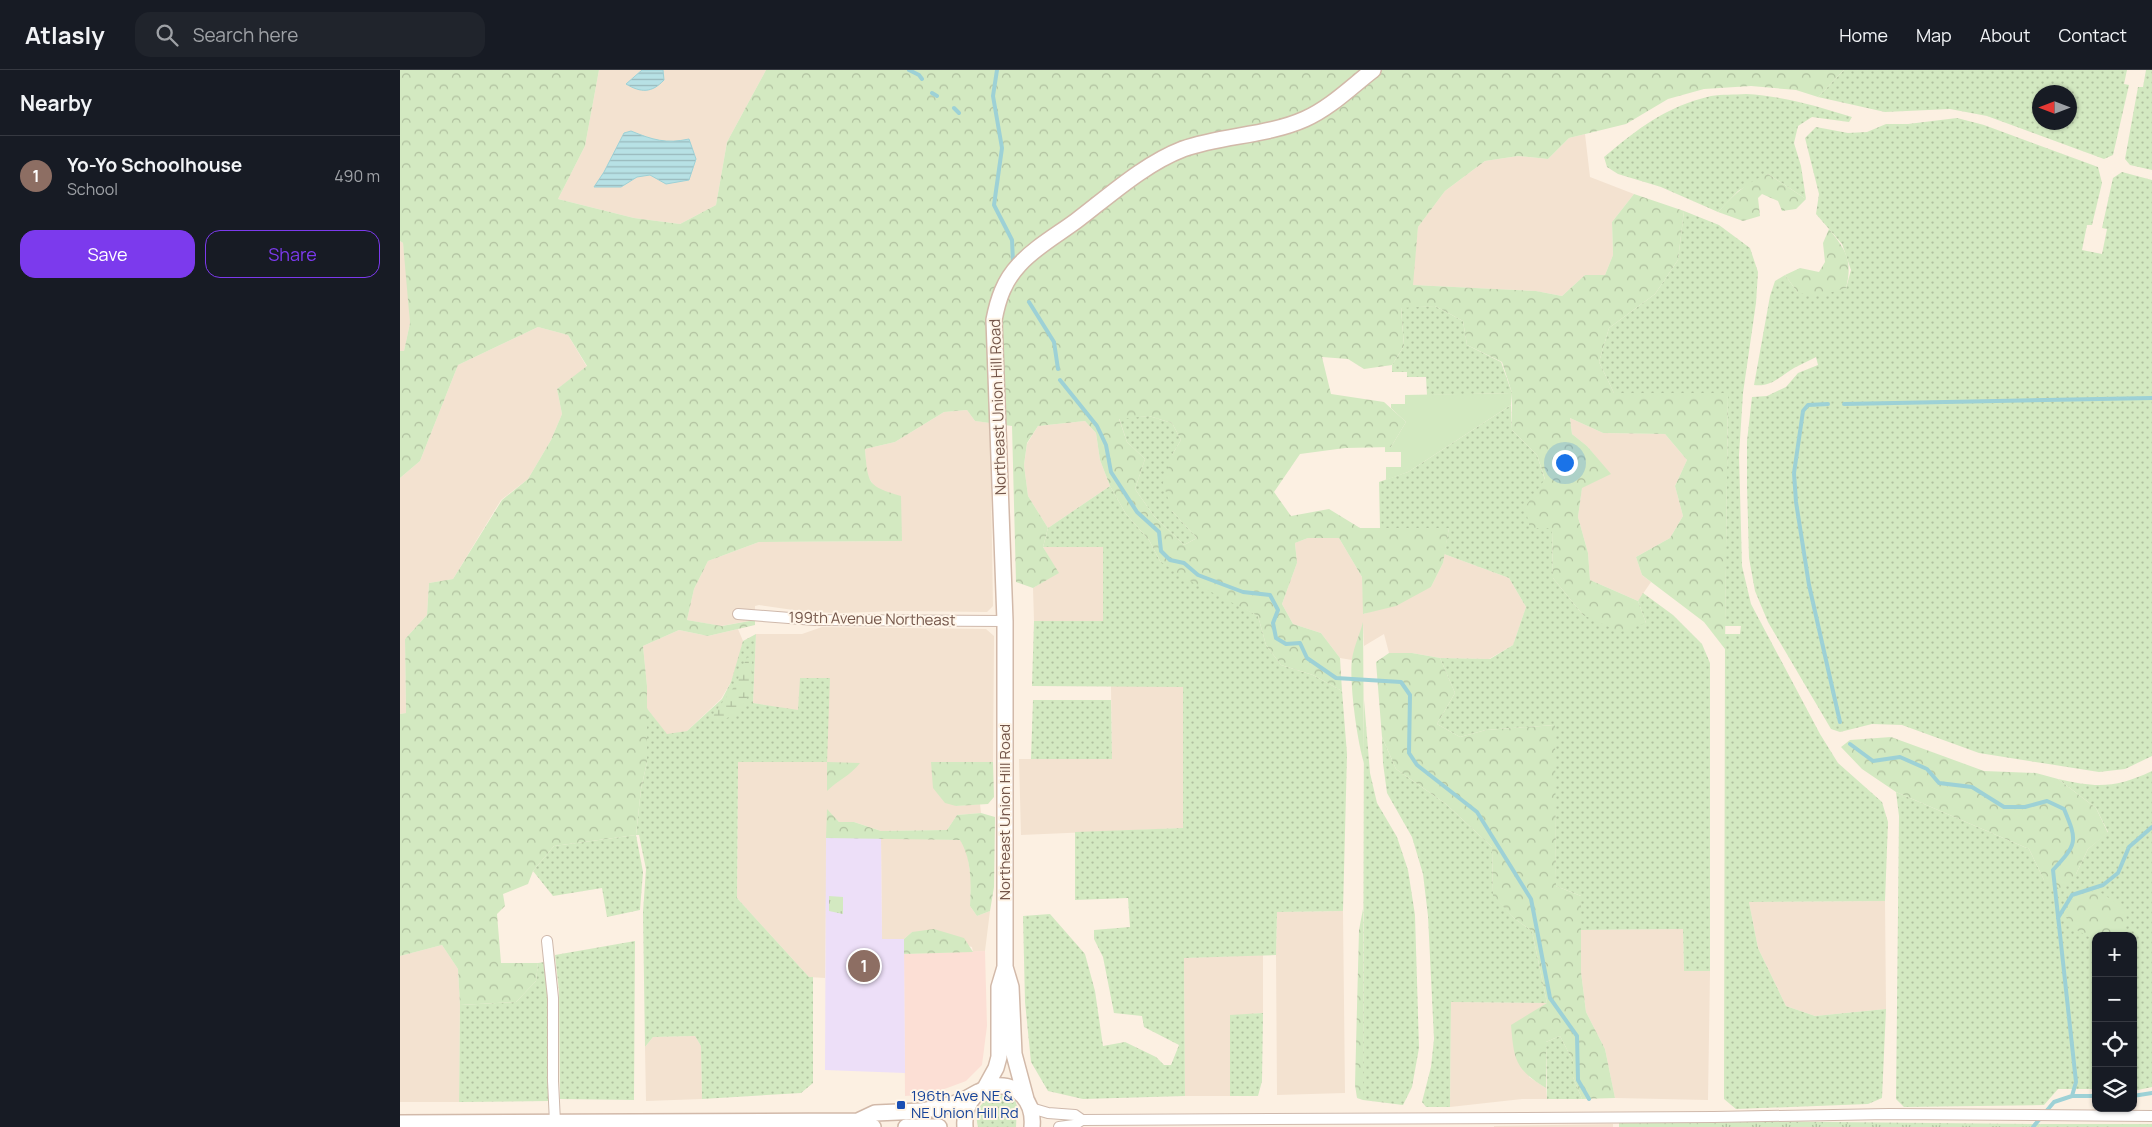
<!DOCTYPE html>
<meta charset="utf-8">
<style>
:root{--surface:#171b24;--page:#20242c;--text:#f1f3f6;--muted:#9ea1a6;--line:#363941;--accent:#7c3aed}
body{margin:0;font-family:Manrope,sans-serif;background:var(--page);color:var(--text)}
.controls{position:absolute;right:15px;bottom:15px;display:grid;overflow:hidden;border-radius:10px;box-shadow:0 1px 4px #0004}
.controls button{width:45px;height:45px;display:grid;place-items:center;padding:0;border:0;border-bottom:1px solid var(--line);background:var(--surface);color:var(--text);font:25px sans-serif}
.compass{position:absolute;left:1632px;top:15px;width:45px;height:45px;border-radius:50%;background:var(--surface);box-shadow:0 1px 4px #0004;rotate:270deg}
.you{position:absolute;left:1164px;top:392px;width:18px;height:18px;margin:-12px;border:4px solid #fff;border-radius:50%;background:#1a73e8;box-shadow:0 0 0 8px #1a73e833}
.badge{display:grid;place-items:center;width:32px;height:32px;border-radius:50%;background:var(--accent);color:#fff;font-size:16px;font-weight:700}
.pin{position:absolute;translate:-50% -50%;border:2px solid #fff;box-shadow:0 1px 5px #0006}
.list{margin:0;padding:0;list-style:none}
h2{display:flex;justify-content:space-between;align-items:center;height:65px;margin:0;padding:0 20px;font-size:21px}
h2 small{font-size:16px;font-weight:400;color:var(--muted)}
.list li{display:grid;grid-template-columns:32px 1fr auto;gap:15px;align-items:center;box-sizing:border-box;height:80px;padding:0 20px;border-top:1px solid var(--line)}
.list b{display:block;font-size:19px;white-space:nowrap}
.list p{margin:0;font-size:16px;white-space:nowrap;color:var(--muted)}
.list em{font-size:16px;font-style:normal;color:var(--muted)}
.actions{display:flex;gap:10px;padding:15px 20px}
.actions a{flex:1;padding:11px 0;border:1px solid var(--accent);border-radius:15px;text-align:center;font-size:18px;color:var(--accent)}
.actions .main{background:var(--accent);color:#fff}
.icon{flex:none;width:28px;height:28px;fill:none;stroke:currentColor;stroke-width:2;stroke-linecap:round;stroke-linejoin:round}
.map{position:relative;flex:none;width:1752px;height:1057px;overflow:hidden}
header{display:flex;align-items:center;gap:30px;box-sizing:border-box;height:70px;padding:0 25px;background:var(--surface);border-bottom:1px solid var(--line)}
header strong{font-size:24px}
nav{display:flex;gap:28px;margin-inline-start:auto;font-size:18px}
.search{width:350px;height:45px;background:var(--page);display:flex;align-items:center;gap:12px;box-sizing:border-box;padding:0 18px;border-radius:15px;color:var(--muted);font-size:19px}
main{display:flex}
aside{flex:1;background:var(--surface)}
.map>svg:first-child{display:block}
.residential{fill:#f3e2d0}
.commercial{fill:#fcdfd5}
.education{fill:#eddff8}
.grass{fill:url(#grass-dots);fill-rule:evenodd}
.forest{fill:url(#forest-crowns);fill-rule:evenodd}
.wetland{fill:url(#wetland-marsh)}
.park{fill:url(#park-tufts)}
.pitch{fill:#d3e9c1}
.water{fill:url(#water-rules);stroke:#9dd1d6}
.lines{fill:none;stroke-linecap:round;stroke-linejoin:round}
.stream{stroke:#9dd1d6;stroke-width:4}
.street-casing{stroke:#cfb9ac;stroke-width:12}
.secondary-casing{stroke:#d2b9a9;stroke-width:18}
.street{stroke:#fff;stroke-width:10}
.secondary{stroke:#fff;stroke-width:15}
.transit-dot{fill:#1a4fb4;stroke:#fff5e8;stroke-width:2}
.labels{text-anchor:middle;stroke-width:4;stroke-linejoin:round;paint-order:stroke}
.street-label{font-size:15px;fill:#735549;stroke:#fff5e8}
.transit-label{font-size:15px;fill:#164399;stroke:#fff5e8;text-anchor:start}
</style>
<header>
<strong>Atlasly</strong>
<div class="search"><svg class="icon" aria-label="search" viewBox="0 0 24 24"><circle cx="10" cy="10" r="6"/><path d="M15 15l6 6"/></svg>Search here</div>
<nav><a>Home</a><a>Map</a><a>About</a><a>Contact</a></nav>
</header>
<main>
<aside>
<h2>Nearby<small></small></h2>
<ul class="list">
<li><span class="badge" style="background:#8d6e63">1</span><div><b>Yo-Yo Schoolhouse</b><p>School</p></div><em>490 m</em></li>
</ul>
<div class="actions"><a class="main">Save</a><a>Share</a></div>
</aside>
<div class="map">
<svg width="1752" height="1057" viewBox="0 0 1752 1057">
<defs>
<pattern id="grass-dots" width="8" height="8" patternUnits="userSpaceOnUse" patternTransform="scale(1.25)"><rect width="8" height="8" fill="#d3e9c1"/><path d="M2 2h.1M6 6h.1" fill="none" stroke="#b0c09f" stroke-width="1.8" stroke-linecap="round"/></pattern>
<pattern id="forest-crowns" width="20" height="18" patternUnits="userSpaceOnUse" patternTransform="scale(1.25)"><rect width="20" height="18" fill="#d3e9c1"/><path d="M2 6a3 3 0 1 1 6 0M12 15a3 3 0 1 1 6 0" fill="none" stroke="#b0c09f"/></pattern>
<pattern id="wetland-marsh" width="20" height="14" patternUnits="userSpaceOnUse" patternTransform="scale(1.25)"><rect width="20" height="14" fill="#d3e9c1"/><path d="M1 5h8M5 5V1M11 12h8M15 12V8" fill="none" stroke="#b0c09f"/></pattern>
<pattern id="park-tufts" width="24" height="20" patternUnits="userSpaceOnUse" patternTransform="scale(1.25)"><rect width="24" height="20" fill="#d3e9c1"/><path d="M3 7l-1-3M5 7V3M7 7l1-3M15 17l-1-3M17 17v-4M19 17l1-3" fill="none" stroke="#b0c09f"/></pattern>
<pattern id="water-rules" width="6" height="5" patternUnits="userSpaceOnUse" patternTransform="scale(1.25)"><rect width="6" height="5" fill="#b7e1e5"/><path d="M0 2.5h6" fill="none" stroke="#99b9bc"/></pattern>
</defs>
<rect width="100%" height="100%" fill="#fcf0e2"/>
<path class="residential" d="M199,0H366L327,72L316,135L280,154L234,148L158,129L185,76Z
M1185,64L1190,107L1234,124L1212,152L1213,185L1205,205H1185L1162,226L1136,221L1012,215L1018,157L1045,121L1085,91L1118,86L1148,89L1169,68Z
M0,171L3,173L8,214L10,253L4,281H0Z
M138,257L168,265L187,297L157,319L162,344L151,370L128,409L101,430L53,509L29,513L27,545L5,569L6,643L0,644V408L20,391L58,295Z
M567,340L575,351L590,353L593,536L587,542L500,541L439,543L407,542L359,535L355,536V550L321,556L287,550L294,519L308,491L359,472L502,471L476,419L467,405L465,379L495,372L544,342Z
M1170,348L1203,363L1265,364L1287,390L1275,416L1283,446L1270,468L1236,487L1242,505L1251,512L1238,531L1190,510L1188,483L1178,447L1182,417L1210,404L1187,376L1172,364Z
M685,351L696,363L700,390L710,416L648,458L628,426L624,395L627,374L638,356Z
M908,468H939L962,507L964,544L1031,517L1043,493L1044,484L1109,508L1126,537L1113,575L1089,589L1040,588L1012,583H989L984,564L964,576L963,554L952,590L940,588L921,563L893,554L882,534L897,493L895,473Z
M703,476V552L634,551L633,518L658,503L643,477Z
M422,557L586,559L594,566L593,692H531L556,736L580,734L581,743L557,745L547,760L481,761L454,752H439L427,740L425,908L409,907L337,828L338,692L427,691L398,641L353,633L356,564H402Z
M338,559L343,571L338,593L331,612L321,629L287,661L267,665L246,637L247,616L243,576L279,560L308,566Z
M711,616H783V758L621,765L619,689H712Z
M481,768L560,770L567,781L571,810L570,836L577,846L590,841L585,881L573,882L572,877L512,862L504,869L482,870Z
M1485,831L1486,939L1415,946L1386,936L1358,878L1349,832Z
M943,841L945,1023L877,1025L876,885L877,842Z
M1283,859L1284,901H1310L1308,1030L1215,1028L1205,979L1186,942L1181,902L1180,860Z
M42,875L58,899L60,935L59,1032H0V886Z
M863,885V943L830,946V1026H785L784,888Z
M1051,932L1147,933L1129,1007L1146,1018L1147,1029H1122L1050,1037Z
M295,966L301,976L302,1029L246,1031L245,977L253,967Z
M1213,1054V1057H1094V1056Z"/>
<path class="commercial" d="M585,881L587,956L582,995L566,1011L531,1024L505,1026L504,884Z"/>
<path class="education" d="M426,768H481L482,869H504L505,1003L425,1000Z"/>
<path class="grass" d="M1444,0H1727L1724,14L1729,15L1713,85L1704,89L1587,46L1550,39L1485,42L1418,27ZM1640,22H1670V52H1640Z
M1746,0H1752V100L1730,95L1725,89L1738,17H1743Z
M1346,24C1383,26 1417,36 1452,47L1449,52L1412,47L1398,56L1394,73L1401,96L1406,129L1368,104L1338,121L1318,142L1261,117L1218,104L1207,97L1204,87C1239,58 1265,37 1311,26C1322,24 1334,25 1346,24Z
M1557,48L1584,55L1698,97L1702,113L1692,155H1687L1682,180L1702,184L1707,159L1702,158L1713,108L1722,102L1752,110V686L1725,699L1699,702L1579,683L1502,655L1472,654L1440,662L1431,659L1368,552L1355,521L1349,488L1347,416V371L1352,327L1367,326L1386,317L1398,303L1418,295L1416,287C1409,291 1401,294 1394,298C1380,306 1372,317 1354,315L1370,226L1375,211L1385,205L1398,223L1446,218L1451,200L1442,174L1416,144L1419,124L1405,68L1416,57L1448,63L1467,62L1486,54H1508Z
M1284,141L1319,155L1350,178L1358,202L1356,233L1343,323L1339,385L1342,496L1351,534L1420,664L1438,693L1482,732L1488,752L1485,831L1349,832L1358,878L1386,936L1415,946L1486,939L1482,1028L1468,1034L1336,1039L1324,1029L1325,564H1340L1341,556H1325L1328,324L1214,323L1199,292L1209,258L1255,224L1278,190Z
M1035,236L1063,251L1067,275L1101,292L1112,323L1027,325L1026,307H1007V302H992V295L1004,276L1001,237Z
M1111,335L1112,360L1137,385L1145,410L1152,458L1153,508L1183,545L1246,553L1238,531L1243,523L1273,545L1302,574L1310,593V901H1284L1283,859L1180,860L1181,826L1156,816L1154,655L1086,660L1060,667L1037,654L1055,623L1040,588L1090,589L1113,575L1126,537L1109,508L1044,484L1049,458H980L979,412L1008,402Z
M749,346L772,353L781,370L772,385V441L797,468L784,475L754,446L735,419L745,389L727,372L719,348Z
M710,416L726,444L749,470L760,491L858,546L866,575L881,595L913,605L942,621L947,684L943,841L877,842L876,885L784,888L785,1026L683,1029L648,1021L631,992L625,932L623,846L650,844L685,884L695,921L703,976L725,972L756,987L764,995H771L779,975L744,957L742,946L714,943L703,887L694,869V860L730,857L728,828L675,830V762L783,758V617L632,616L634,551H703V477H643L648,458Z
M356,564L353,633L398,640L400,608H430L427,692H338L337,828L409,907H413V1013L401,1023L302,1029L301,976L295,966L253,967L245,977L243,842L246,799L239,765H236L243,802L240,840L207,847L202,818L153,826L133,801L154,776L236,765L241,719L247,692L246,637L267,664L287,661L322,629L331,612L343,571Z
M633,630H711L712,689H631Z
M964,630L970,703L977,733L997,767L1008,800L1015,845L1019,978L1012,1017L1003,1035L963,1030Z
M982,667L996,699L1046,734L1092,777L1093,825L1115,849L1132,861L1147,933L1051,932L1050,1037H1026L1022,1032L1031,997L1034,969L1028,846L1023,804L1012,767L987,723L983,693Z
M1752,701V1017L1733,1021V866H1696V1019H1658L1644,1035L1504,1037L1496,1029L1499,746L1496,722L1629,779L1644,810L1676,804L1688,779L1708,762L1696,738L1658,709C1697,718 1716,718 1752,701Z
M235,871L234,1030L160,1029L159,921L155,885Z
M145,892L149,933V1031L59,1032L60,935L116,932L136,911L138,893Z
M863,943L862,1011L858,1026H830V945Z
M1160,966L1173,991V1007L1182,1029H1147L1146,972Z
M601,1025L615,1030L617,1036L616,1057H578C573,1037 583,1030 601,1025Z
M1641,1054H1716V1057H1639Z"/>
<path class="forest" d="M0,0H199L185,76L158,129L234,148L280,154L316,135L327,72L366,0H1444L1418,27L1396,20L1351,16L1304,19L1268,29L1226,54L1169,68L1148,89L1118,86L1085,91L1045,121L1018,157L1013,215L1136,221L1162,226L1185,205H1205L1213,185L1212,152L1234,124L1284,141L1278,190L1255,224L1209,258L1199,292L1214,323H1328L1325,579L1304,552L1242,505L1236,487L1270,468L1283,446L1275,416L1287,390L1265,364L1203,363L1170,348L1172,364L1187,376L1211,404L1182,418L1178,447L1188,483L1190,510L1238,531L1246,553L1220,562L1183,545L1153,508L1152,458H1130L1125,437L1145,409L1137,385L1112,360V323L1102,292L1067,275L1063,251L1035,236L1001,238L1004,276L992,295L964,299L948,289L922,287L931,324L984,332L1006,352L991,377L945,378L900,384L874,422L891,446L929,439L960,458H1049L1043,493L1031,517L996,536L963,544L962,507L939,468H908L895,473L897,493L882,534L893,554L921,563L940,588L942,621L913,605L881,595L866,575L858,546L784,508L760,491L749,470L726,444L710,416L700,390L696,363L685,351L638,356L627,373L624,395L628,426L648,458L643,477L659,503L633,518L616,512L612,356L575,351L567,340L544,342L495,372L465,379C468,414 467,416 501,426L502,471L359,472L308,491L294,519L287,550L322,556L355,550V555L308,566L279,560L243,576L247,616V692L241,719L236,765L154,776L133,801L128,814L103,824L105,836L97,844L101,893H138L136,911L116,932L60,935L58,899L42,875L0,886V644L6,643L5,569L27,545L29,513L53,509L102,430L128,409L151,370L162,344L157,319L187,296L168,265L138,257L58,295L20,391L0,408V281H4L10,253L3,173L0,171ZM749,346L772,353L781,370L772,385L763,413L772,441L797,468L784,475L754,446L735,419L745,389L727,372L719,349Z
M1368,104L1406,129L1396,139L1382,141L1378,131L1362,124L1358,128L1360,146L1343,151L1318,142C1335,124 1345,113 1368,104Z
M1429,159C1446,180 1453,191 1446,218L1418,226L1398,223L1385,205L1400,198L1419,202L1425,192L1423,173Z
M963,552L964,693C957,670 949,612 952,589C954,576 960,564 963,552Z
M989,583H1012L1040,588L1055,623L1037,654L1060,667L1086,660L1155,655L1156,816L1181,826V902L1186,942L1205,979L1215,1028L1182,1029L1173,1007V991L1160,966L1146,972V1018C1115,999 1114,990 1111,955L1147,933L1132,861L1115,849L1093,826L1092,777L1046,734L996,699L982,667L976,592Z
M1491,667L1584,701L1636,703L1658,709L1696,738L1708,763L1688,779L1676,804L1660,819L1644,810L1629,779L1496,722L1462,699L1441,677L1450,670Z
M427,692L460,693C450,706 438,710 427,721Z
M531,692H593L594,727L588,734L556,736L545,733L533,718Z
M427,739L439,752H454L481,761L547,760L557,745L581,743L595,747L594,817L590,841L577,846L570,836C571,813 572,790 560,770L426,768Z
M1697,820L1725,839L1727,852L1724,866H1696V871L1673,858L1664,843L1674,827Z
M963,839V1030L957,1028L955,1015L959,860Z
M534,859L564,868L573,882L504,884V869L512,862Z
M1319,1051L1641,1054L1639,1057H1219V1053Z
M1716,1054H1752V1057H1716Z"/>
<path class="wetland" d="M348,587L352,592C350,623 351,638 319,652L313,647C319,634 329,626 336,613C341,604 342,595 348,587Z"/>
<path class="park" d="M429,826L443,827V844L429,841Z
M1320,1052L1652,1057H1320Z"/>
<path class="pitch" d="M1112,323L1111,335L1008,402L986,410V397H1001V382H985V377H991L1006,352L991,338V334H1005V325Z"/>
<path class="water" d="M242,0H263L264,10C252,23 241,23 226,14Z
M231,61C253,70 266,74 289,69L296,89L289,110L266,114L250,105L237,107L221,117H194L204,102L224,63Z"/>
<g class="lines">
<path class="stream" d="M509,0L519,5L522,9
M597,0L593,26L602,78L594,135L612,170L613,192
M532,23L537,26
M554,38L559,43
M629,232L654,272L658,299
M660,310L697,356L706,375L711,402L737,442L759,462L761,481L770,490L784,493L798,505L843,522L870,525L878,540L873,553L876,568L886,574L900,573L907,588L936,608L1001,612L1010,625L1009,683L1017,695L1077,742L1131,829L1150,928L1177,966L1178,1010L1189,1029
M1428,334L1408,335L1403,341L1394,403L1396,432L1409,515L1440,652
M1444,334L1752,328
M1450,674L1473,691L1500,687L1527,699L1539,713L1572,717L1604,737H1625L1647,731L1664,739C1678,772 1677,774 1653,800L1676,1012L1672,1026
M1658,848L1672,825L1703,815L1718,803L1729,777L1752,757
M1733,1026L1752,1023
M1633,1057L1654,1032L1672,1026H1696"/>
<g class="street-casing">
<path id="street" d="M338,544L415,550L605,551
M147,871L153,928V1011L155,1052
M631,1038L648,1043L675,1045L682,1050
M659,1057L674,1055L682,1050L1314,1047L1489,1044L1752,1046"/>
</g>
<g class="secondary-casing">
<path id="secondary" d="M605,897L611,917L614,984L626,1029
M585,1018L596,998L599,987V917L605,897V551L594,250C598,229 604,211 619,195C634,178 657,165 676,151C709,126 744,94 783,79C822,65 867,66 905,49C930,38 951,17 973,0
M458,1051L475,1043L521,1041L541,1037L560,1032L578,1022
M0,1053L458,1051L473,1057
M506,1057H539
M565,1057C561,1002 637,1002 632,1057"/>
</g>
<use href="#street" class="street"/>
<use href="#secondary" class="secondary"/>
</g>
<rect class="transit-dot" x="496" y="1030" width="10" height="10" rx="2.5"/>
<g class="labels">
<g class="street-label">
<text transform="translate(598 337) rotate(-92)" y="5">Northeast Union Hill Road</text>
<text transform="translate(472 549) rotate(1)" y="5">199th Avenue Northeast</text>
<text transform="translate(605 742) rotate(-90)" y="5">Northeast Union Hill Road</text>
</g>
<g class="transit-label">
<text x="511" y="1031">196th Ave NE &amp;<tspan x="511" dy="17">NE Union Hill Rd</tspan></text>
</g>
</g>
</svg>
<div class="controls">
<button>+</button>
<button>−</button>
<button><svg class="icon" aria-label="locate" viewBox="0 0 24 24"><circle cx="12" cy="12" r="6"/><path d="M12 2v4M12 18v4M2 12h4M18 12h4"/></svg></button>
<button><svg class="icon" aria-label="layers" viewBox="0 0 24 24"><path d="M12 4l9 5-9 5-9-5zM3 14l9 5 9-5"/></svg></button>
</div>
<svg class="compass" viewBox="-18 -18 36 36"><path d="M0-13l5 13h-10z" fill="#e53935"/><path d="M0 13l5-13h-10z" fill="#9ea1a6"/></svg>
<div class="you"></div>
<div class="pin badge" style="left:464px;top:896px;background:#8d6e63">1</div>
</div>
</main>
